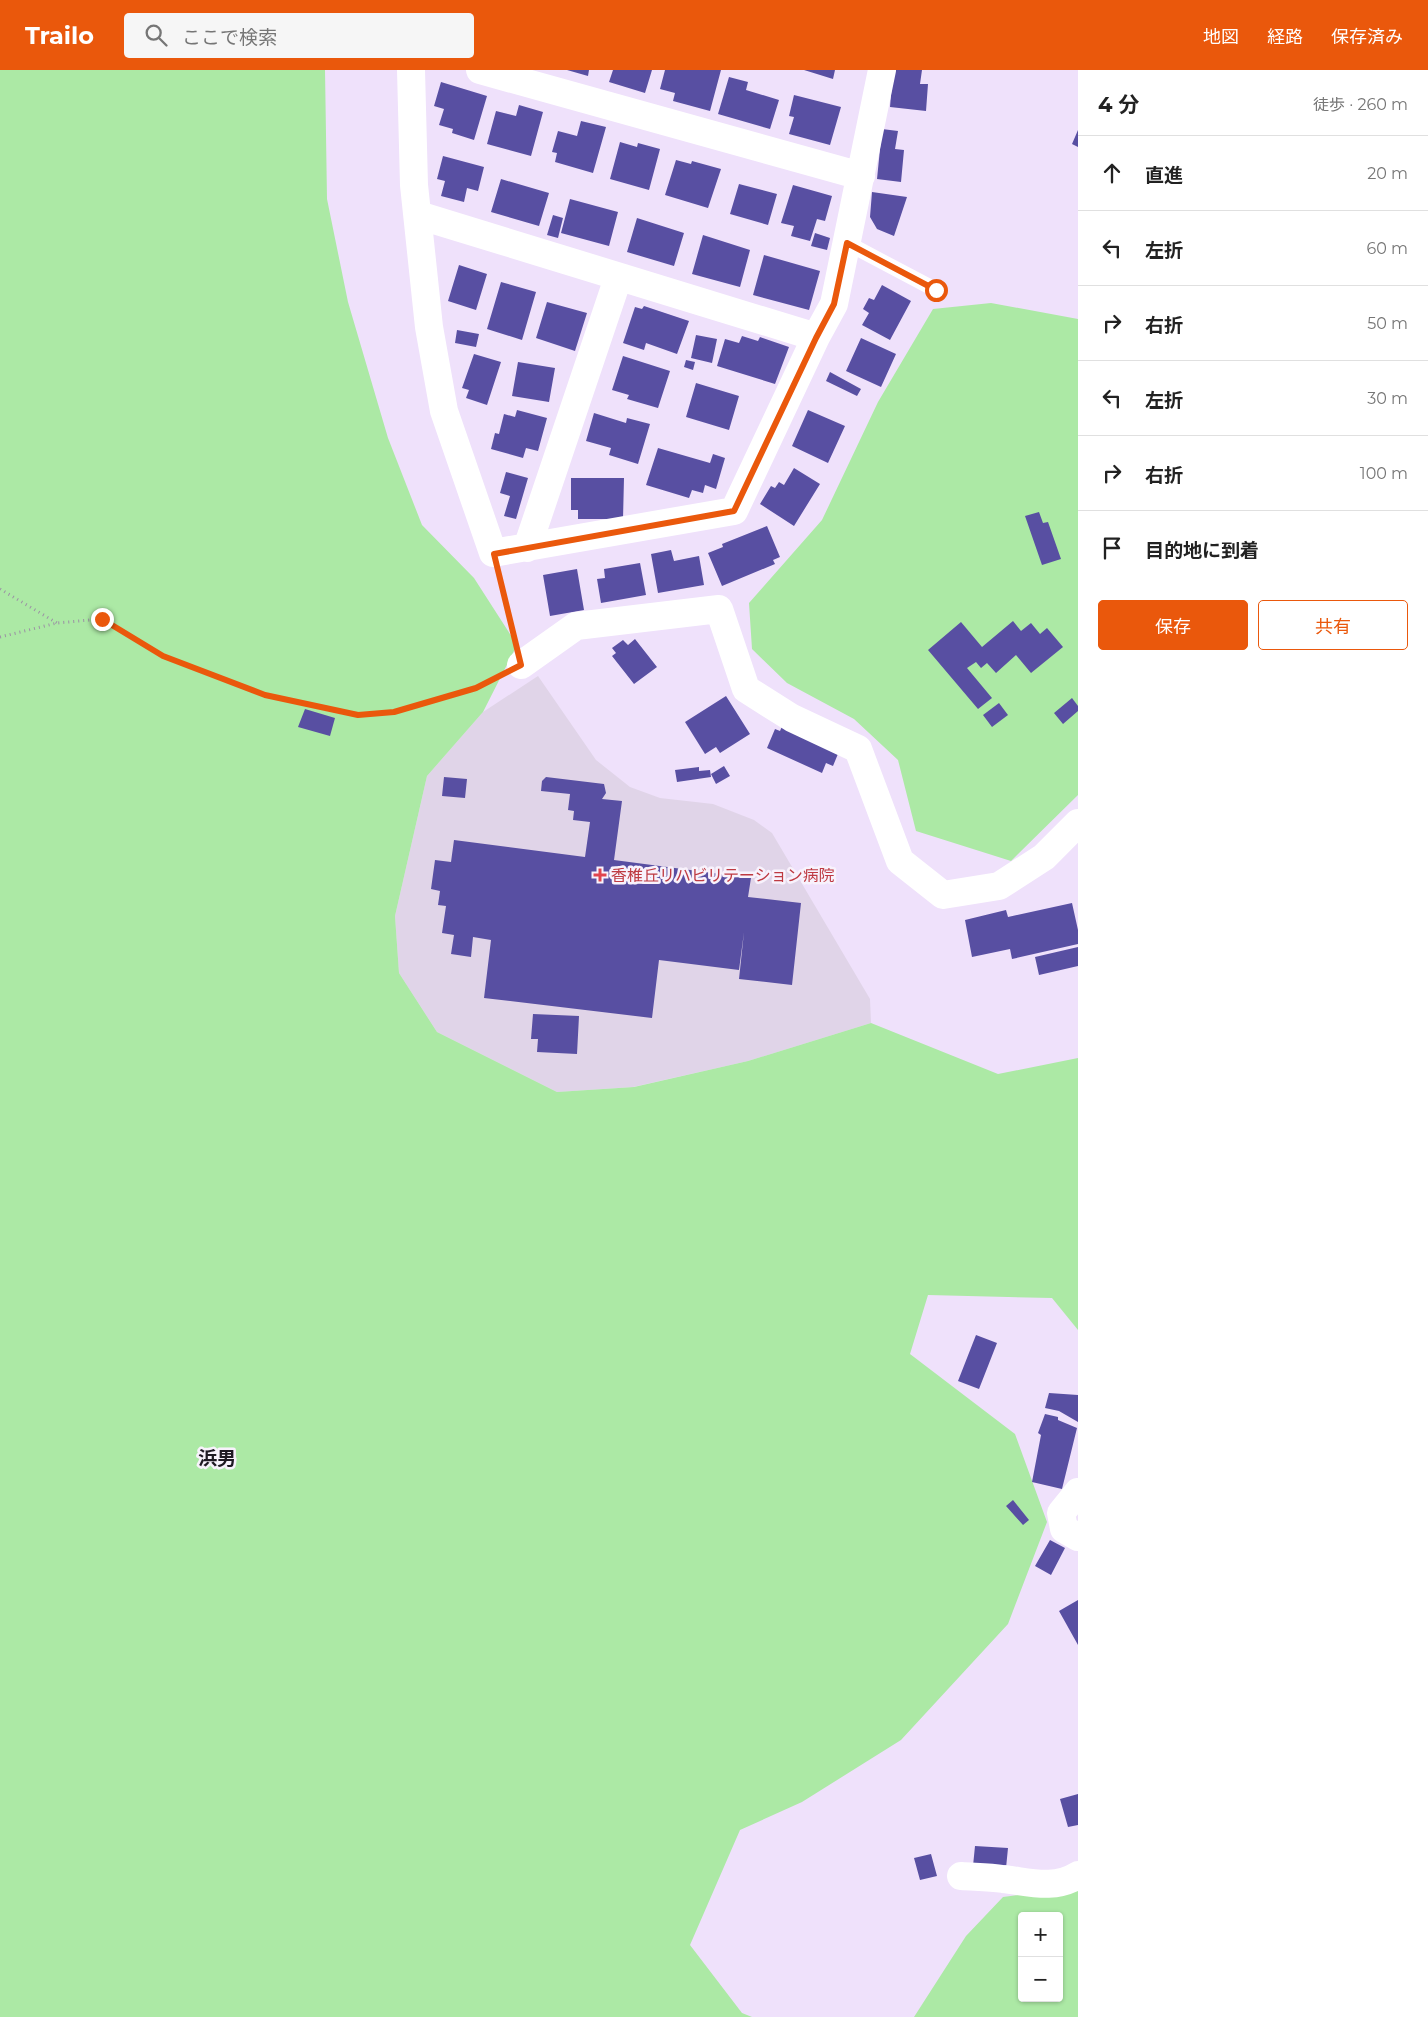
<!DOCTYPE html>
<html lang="ja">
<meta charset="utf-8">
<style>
:root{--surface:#fff;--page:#f6f6f6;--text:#222;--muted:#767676;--line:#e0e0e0;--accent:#ea580c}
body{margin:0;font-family:Montserrat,"Noto Sans JP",sans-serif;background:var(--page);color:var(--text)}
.controls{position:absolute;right:15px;bottom:15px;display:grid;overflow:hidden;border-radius:5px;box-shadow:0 1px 4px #0004}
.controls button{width:45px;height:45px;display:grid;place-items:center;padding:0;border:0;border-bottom:1px solid var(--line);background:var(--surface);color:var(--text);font:25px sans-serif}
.stop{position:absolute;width:15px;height:15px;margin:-11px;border:4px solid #ea580c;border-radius:50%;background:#fff}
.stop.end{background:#ea580c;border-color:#fff;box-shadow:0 1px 5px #0008}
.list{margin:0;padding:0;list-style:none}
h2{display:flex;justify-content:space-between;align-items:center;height:65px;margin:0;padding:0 20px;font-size:21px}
h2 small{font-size:16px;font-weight:400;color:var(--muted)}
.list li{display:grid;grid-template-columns:32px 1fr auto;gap:15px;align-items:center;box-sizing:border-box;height:75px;padding:0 20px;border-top:1px solid var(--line)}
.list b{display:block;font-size:19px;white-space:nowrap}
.list em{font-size:16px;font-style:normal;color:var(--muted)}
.actions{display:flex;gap:10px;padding:15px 20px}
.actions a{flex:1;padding:11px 0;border:1px solid var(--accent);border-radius:5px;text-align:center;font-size:18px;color:var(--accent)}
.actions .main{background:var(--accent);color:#fff}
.icon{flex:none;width:28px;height:28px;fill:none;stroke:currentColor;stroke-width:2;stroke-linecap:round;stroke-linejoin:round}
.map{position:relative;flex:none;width:1078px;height:1947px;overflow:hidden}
header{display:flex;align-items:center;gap:30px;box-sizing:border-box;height:70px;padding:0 25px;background:var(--accent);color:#fff}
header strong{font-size:24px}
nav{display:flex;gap:28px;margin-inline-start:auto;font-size:18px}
.search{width:350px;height:45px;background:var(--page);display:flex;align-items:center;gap:12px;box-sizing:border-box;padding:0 18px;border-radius:5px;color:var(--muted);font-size:19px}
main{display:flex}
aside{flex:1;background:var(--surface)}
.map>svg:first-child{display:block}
.medical{fill:#e0d4e8}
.green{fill:#ace9a5;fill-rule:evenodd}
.building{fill:#584fa2}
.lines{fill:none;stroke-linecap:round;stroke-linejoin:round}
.path{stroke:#9b91a4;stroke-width:3;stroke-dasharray:1 4;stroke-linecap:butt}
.service{stroke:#fff;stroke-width:15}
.minor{stroke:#fff;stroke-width:28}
.route{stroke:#ea580c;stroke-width:6}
.health-dot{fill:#e0444e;stroke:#f8f2fc;stroke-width:2}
.labels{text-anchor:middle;stroke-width:5;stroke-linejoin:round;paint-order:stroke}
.health-label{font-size:16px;fill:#be3a42;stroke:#f8f2fc;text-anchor:start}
.quarter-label{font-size:19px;font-weight:bold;fill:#1f1a23;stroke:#f8f2fc}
</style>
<header>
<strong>Trailo</strong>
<div class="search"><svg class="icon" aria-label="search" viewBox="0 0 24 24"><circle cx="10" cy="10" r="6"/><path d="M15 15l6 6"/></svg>ここで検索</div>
<nav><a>地図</a><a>経路</a><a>保存済み</a></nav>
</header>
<main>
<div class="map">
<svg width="1078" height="1947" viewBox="0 0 1078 1947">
<rect width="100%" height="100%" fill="#efe1fb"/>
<path class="medical" d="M538,606L596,690L630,717L660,728L713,734L754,750L772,763L870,929L871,953L748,991L633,1017L557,1022L437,962L399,903L395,846L427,706L483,642Z"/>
<path class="green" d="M0,0H325L327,129L348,232L388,368L422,455L474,508L517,575L483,642L427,706L395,846L399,903L437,962L557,1022L634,1017L748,991L871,953L998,1004L1078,988V1260L1052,1228L928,1225L910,1284L1015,1364L1047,1452L1008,1554L901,1670L802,1732L740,1760L690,1875L742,1943L752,1947H0Z
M991,233L1078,249V725L1011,791L916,761L898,690L854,649L787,613L752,579L749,533L822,450L878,332L933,239Z
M1078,1817V1947H914L966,1866L1003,1827ZM1022,1846H1059V1928H1022Z"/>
<path class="building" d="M567,0H589L588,6Z
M613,0H652L645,23L609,12Z
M665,0H721L710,41L673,31L675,23L660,19Z
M804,0H835L833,9Z
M893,0H922L920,14H928L926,41L890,37Z
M729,7L748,12L746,20L779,30L770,59L718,44Z
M441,12L487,26L474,70L452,63L453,59L439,55L444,39L434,36Z
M794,25L841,37L830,75L789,64L794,47L789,46Z
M519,35L543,42L531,86L487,74L496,41L516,46Z
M581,51L606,57L593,103L555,92L557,83L552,82L558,61L577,66Z
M882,59L898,61L895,79L904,80L901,112L877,109Z
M1078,60V77L1072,74Z
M620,72L637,77L638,73L660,79L649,120L610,109Z
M443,86L484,97L478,121L467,118L464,132L441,126L445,111L437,109Z
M676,90L691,94L692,91L721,99L708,138L665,125Z
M501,109L549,123L539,156L491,142Z
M739,114L777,124L768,155L730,144Z
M793,115L832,126L825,151L817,149L810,171L791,166L794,156L781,153Z
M872,122L907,127L894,166L877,159L870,147Z
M570,129L618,142L609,176L561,163Z
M553,145L563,148L558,168L547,165Z
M637,148L684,163L674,196L627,182Z
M815,163L830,168L827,180L811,176Z
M703,165L750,180L740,217L692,204Z
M764,185L820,201L809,240L753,225Z
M459,195L487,204L476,240L448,231Z
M501,212L536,222L522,270L487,259Z
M882,215L911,231L890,270L862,255L869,243L863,239L869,228L874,230Z
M547,232L587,243L575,281L536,268Z
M644,236L689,251L677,284L646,273L644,280L623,273L635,237L642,239Z
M457,260L479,264L476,277L455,273Z
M696,265L717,269L712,293L691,288Z
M742,266L758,271L760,267L789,277L775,314L717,296L725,269L739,273Z
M861,268L896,284L881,317L846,301Z
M474,284L501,292L487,335L466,328L469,320L462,318Z
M623,286L670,301L658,338L627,329L629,325L612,320Z
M686,290L695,292L693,300L684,297Z
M518,292L555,298L549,332L512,326Z
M830,302L861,319L857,326L826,311Z
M696,313L739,326L729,360L686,347Z
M517,340L547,348L538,381L526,378L523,388L491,379L495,363L499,364L504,344L515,347Z
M808,340L845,356L828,393L792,376Z
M594,343L626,353L627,348L650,354L638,394L609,385L611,378L586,371Z
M658,378L710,393L713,384L725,388L716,419L705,415L703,423L692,420L689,428L646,415Z
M794,398L820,414L794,456L760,434L771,416L775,418L779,412L784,415Z
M506,402L528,408L516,449L504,446L510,426L500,423Z
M571,408H624L623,449H578V440H571Z
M1039,442L1043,453L1048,452L1061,489L1042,495L1025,446Z
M767,456L780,487L773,490L775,494L722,516L708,483L723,477L722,474Z
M671,480L674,491L699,486L704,515L658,523L651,484Z
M640,493L646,525L601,533L597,509L605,508L604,499Z
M577,499L584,540L550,546L543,505Z
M1013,551L1021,561L1031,553L1040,564L1047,558L1063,577L1031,603L1016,585L996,603L987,593L981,598L976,592L967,598L992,628L978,639L928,580L961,552L982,577Z
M635,569L657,597L634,614L612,586L616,583L612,578L623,570L628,575Z
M726,626L750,664L720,683L716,677L705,684L685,652Z
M1072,628L1078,636V641L1063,654L1054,643Z
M999,633L1008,645L992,657L983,645Z
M305,639L335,648L330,666L298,657Z
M783,654L840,679L833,696L826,693L822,703L767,678L775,659L780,661Z
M724,696L730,706L716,714L711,704Z
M699,697V701L710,700L711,707L677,712L675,700Z
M444,707L467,709L465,728L442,726Z
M546,707L604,714L606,723L602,729L622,731L614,790L751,808L748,827L801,833L792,915L739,909L744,862L739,900L659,890L652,948L484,928L491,870L473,867L471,887L451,884L454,865L442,863L446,836L438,835L440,821L431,819L435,790L451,792L454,770L585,787L590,752L573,750L574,741L568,740L570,724L541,721L542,711Z
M1072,833L1078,860V874L1012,889L1010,879L972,887L965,850L1006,840L1008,847Z
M1078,877V896L1039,905L1035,887Z
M533,944L579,946L577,984L537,982L538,969H531Z
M976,1265L997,1273L979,1319L958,1311Z
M1049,1323L1078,1325V1352L1059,1341L1045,1338Z
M1045,1344L1058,1347V1350L1077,1358L1062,1419L1032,1412L1041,1365L1038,1363Z
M1013,1430L1029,1450L1023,1455L1006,1436Z
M1050,1470L1065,1478L1051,1505L1035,1496Z
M1078,1530V1575L1059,1541Z
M1078,1724V1755L1068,1757L1060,1729Z
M975,1776L1008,1778L1006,1798L973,1796Z
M931,1784L937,1806L920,1810L914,1788Z"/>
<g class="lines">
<path class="path" d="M500,511L514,566
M0,519L57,553
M0,567L57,553L101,549L163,586L265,625L358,645L395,642L476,617L495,608"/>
<path class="service" d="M847,173L936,220"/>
<path class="minor" d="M411,0L414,115L429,257L444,341L493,483L734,441L816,267L834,234L882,0
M480,0L861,106
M418,145L816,267
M527,478L618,208
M521,595L576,556L719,539L746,619L792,648L858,679L900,791L943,825L999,816L1044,787L1078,753
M1078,1422L1061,1443L1064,1459L1078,1467
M961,1806C975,1807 989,1807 1003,1809C1030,1812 1054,1820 1078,1805"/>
</g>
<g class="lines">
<path class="route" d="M102,549L163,586L265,625L358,645L394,642L476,618L521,595L494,484L734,441L816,268L834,234L847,173L936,220"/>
</g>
<path class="health-dot" d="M597.5 797.5h5v5h5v5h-5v5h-5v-5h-5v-5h5z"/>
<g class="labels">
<g class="health-label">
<text x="611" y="811">香椎丘リハビリテーション病院</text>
</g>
<g class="quarter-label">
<text x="217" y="1395">浜男</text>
</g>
</g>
</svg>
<div class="controls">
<button>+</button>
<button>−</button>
</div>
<div class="stop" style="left:936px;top:220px"></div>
<div class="stop end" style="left:102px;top:549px"></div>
</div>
<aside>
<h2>4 分<small>徒歩 · 260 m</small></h2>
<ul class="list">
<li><svg class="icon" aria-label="ahead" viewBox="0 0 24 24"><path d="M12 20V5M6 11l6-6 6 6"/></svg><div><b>直進</b></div><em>20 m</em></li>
<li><svg class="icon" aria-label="left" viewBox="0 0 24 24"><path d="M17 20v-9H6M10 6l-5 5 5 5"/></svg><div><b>左折</b></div><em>60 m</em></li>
<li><svg class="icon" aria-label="right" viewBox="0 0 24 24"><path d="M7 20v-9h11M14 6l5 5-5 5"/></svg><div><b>右折</b></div><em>50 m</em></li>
<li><svg class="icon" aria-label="left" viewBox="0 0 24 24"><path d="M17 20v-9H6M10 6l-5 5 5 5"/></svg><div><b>左折</b></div><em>30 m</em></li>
<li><svg class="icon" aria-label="right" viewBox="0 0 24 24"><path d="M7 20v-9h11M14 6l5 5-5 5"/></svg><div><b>右折</b></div><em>100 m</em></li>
<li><svg class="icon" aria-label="arrive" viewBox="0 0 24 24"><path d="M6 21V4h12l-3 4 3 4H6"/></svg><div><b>目的地に到着</b></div></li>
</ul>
<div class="actions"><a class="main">保存</a><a>共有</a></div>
</aside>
</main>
